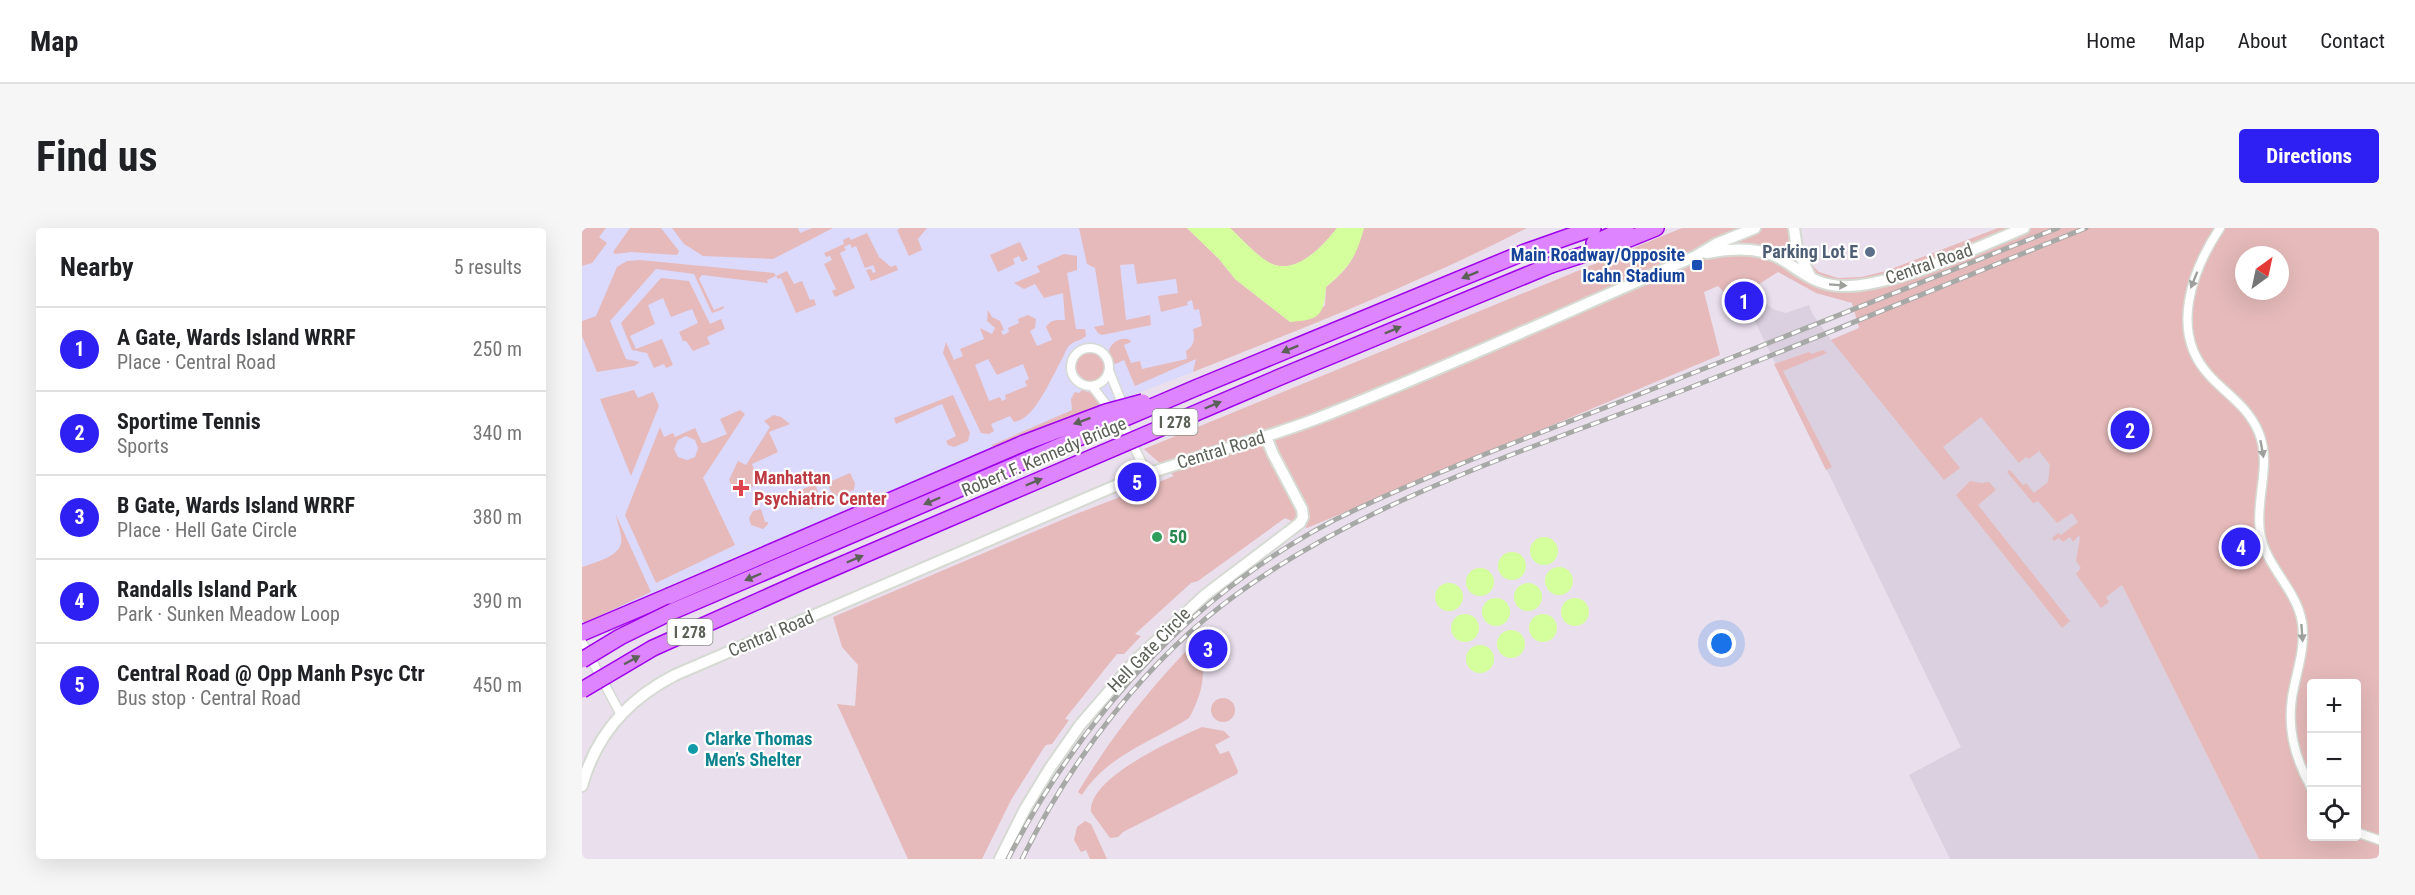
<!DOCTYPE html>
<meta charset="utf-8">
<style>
:root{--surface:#fff;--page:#f6f6f6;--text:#202124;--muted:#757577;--line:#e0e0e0;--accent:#2e20f2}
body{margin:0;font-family:"Roboto Condensed",sans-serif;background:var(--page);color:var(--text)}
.controls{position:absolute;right:18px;bottom:18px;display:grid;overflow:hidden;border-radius:6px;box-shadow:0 6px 24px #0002}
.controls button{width:54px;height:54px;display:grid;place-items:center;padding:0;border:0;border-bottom:2px solid var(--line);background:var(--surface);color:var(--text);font:30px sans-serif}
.compass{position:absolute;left:1653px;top:18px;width:54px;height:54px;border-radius:50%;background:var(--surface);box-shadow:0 6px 24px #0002;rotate:33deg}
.you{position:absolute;left:1140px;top:416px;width:21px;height:21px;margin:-15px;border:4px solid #fff;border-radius:50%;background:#1a73e8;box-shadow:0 0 0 9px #1a73e833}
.badge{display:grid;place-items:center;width:39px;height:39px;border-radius:50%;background:var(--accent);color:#fff;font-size:20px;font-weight:700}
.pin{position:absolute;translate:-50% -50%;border:3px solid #fff;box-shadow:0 2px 6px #0006}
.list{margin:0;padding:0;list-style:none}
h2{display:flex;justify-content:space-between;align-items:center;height:78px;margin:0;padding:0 24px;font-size:26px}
h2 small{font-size:20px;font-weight:400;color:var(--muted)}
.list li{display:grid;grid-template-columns:39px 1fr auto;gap:18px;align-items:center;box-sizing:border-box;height:84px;padding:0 24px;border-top:2px solid var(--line)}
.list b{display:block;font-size:22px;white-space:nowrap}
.list p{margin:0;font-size:20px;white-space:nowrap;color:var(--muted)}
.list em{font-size:20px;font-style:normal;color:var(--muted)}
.icon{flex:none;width:33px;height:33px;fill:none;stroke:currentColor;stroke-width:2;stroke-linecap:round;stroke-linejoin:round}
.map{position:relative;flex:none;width:1797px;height:631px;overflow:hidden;border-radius:6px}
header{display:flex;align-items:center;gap:36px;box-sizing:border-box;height:84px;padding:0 30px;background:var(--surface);border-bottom:2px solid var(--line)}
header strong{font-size:28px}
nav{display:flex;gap:33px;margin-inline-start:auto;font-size:21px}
.intro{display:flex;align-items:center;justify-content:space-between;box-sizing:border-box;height:144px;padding:0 36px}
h1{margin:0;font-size:42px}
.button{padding:15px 27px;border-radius:6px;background:var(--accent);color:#fff;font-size:21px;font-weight:700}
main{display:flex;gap:36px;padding:0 36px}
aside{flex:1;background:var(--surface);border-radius:6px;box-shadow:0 6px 24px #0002}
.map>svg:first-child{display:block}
.education{fill:#dbd0df}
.medical{fill:#dbd9fc}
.green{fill:#e6baba;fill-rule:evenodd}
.water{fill:#d5ff9d}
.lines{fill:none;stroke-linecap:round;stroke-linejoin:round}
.minor-casing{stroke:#d5dad2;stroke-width:11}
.tertiary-casing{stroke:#d5dad2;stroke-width:14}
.motorway-casing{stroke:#9f00ec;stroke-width:18}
.minor{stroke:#fff;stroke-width:8}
.tertiary{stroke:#fff;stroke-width:10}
.motorway{stroke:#de84ff;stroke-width:15}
.rail-casing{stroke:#a7a9a6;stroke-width:5}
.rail{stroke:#fff;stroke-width:3;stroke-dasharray:9;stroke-linecap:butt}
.motorway-bridge-casing{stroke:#9f00ec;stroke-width:18;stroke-linecap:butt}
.motorway-bridge{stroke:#de84ff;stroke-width:15}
.oneway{fill:#5c6158}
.oneway2{fill:#9da09b}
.service-dot{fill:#5c6f8a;stroke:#fff;stroke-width:2}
.transit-dot{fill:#1a4fb4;stroke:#fff;stroke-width:2}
.health-dot{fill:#e0444e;stroke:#fff;stroke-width:2}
.leisure-dot{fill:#2e9e5b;stroke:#fff;stroke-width:2}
.culture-dot{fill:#0f9aa8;stroke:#fff;stroke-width:2}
.labels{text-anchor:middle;stroke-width:4.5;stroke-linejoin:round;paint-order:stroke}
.shield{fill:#fff;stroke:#8d908a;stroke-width:1.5}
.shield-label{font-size:16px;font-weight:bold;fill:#5c6158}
.service-label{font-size:18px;font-weight:bold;fill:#4e5e75;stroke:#fff;text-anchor:end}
.transit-label{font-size:18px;font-weight:bold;fill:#164399;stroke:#fff;text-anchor:end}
.street-label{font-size:18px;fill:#5c6158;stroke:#fff}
.health-label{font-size:18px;font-weight:bold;fill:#be3a42;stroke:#fff;text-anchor:start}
.leisure-label{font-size:18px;font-weight:bold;fill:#27864d;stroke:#fff;text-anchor:start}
.culture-label{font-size:18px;font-weight:bold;fill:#0d838f;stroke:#fff;text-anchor:start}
</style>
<header>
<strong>Map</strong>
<nav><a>Home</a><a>Map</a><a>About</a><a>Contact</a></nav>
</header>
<div class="intro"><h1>Find us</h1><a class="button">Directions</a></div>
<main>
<aside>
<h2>Nearby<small>5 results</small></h2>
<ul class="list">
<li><span class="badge">1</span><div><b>A Gate, Wards Island WRRF</b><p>Place · Central Road</p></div><em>250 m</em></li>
<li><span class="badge">2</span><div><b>Sportime Tennis</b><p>Sports</p></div><em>340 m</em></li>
<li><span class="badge">3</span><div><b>B Gate, Wards Island WRRF</b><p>Place · Hell Gate Circle</p></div><em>380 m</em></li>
<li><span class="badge">4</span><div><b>Randalls Island Park</b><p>Park · Sunken Meadow Loop</p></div><em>390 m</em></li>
<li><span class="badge">5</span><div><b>Central Road @ Opp Manh Psyc Ctr</b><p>Bus stop · Central Road</p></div><em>450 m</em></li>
</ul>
</aside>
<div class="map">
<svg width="1797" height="631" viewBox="0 0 1797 631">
<rect width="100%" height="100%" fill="#e9dfed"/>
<path class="education" d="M1185,76L1193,82L1204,85L1227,77L1230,85L1249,112L1277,100L1450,176L1677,631H1368L1327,547L1379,519L1168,83Z"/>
<path class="medical" d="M0,0H529L577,25L630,80L611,144L472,197L164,324L2,395L0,391Z"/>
<path class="green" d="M0,0H24L17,9L25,15L10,35L0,38Z
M48,0H79L97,23L95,27L49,24L33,26L31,24Z
M90,0H216L218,5L230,0H251L191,31L121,28L102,16Z
M318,0H345L336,11L340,22L327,28L315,2Z
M497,0H605L637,31L653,51L708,94L743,78L744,59C769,39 772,30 782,0H945C837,55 724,99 611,144L614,131L553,158L542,132L533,136L530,133L527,122C530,114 539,108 548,112L549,114L542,117L549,135L558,133L560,141L605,131L604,123C613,117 613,110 611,101L620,98L617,81L612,82L610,72L605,74L606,77L579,84L576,68L596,65L594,51L555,56L552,36L538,37L544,92L568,87L569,97L520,107L516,105L512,99L522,97L513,40L505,36Z
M648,0H755C741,18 714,48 688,35C676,29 659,10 648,0Z
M1100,0H1216L1222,29L1237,44L1256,50L1279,49L1304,43L1416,0H1797V629L1787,631H1677L1540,357L1524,369L1527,374L1519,380L1494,346L1499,340L1494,333L1498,310L1497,307L1491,314L1488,309L1481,314L1477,310L1472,313L1470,310L1476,305L1479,307L1496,294L1490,285L1475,295L1456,273L1451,275L1425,244L1428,242L1441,257L1444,255L1452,265L1466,254L1468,237L1457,223L1447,231L1444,229L1437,235L1399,189L1361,219L1378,240L1362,252L1249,112L1277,100L1270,75L1234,65L1196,44L1174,58L1143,65L1136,58L1122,64L1138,127L725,300L703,290L616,353L609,355L553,406L559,408L542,426H535L486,487L483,491L487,492L470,516L464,517L461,521L429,572L400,631H326L255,476L273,478L276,437L260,419L251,389L489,288L592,248L562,221ZM1662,27H1698V63H1662ZM1730,455H1774V608H1730Z
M285,5L297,29L309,39L314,37L316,42L289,53L284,42L289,41L291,45L294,44L291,37L283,40L274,18L270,20L268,16L262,19L264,22L258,25L273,60L253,69L250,63L254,61L242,36L250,32L248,28L244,29L242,25L262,16L261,12L267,9L269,12Z
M438,14L446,31L440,34L437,28L431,31L433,36L416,44L408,27Z
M482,26L495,28V42L485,45L494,101H503L504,108C499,113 493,112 488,117C485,119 483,125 481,129C471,146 453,192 432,194L428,188L409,196L412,203L407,206L399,205L361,125L364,114L372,132L381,128L378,121L402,111L398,100L410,106L413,100L405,93L406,82L410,89L418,93L422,102L419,103L421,107L427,104L426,100L437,95L436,91L446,87L454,91L453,100L448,103L455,118L470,112L464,99C469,91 475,92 483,92L481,65L462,70L453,56L442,61L432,55L458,44L455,38ZM406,131L415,147L441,136L447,151L443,153L445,158L423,167L424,171L420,173L418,169L407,173L393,137Z
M58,32L192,45L194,48L205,43L212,56L220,53L228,72L232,71L234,77L214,85L199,50L196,51L194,48L185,52L186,55L120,47L117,51L132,82L142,78L141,81L130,85L112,46L74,41L28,93L44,131L58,134L52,138L15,144L0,108V93L14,88L35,39L45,33Z
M79,50L107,53L128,96L139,91L143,101L125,109L128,116L111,123L104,113H101L97,104L116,95L110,81L89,89L81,70L66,77L73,96L48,108L54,121L80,111L91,137L84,140L82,136L72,140L65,125L50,122L39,95Z
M1241,122L1245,125L1201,143L1250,239L1244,242L1192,136L1227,124L1229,126Z
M506,123L515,125L525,141L521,151L516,154L504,153L493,143C491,132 496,128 506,123Z
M52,162L56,170L71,164L77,178L49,248L18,171Z
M500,162L509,165L519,178L412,221L410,217L490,182L489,171L493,164L497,165Z
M371,167L388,205L386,213L372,219L366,217L364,213L374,208L360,176L314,196L312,190Z
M158,182L163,186L121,250L153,317L74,355L43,287L78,199L82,209L91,205L93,209L113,200L120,215H123L145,206L138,191ZM104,208L113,212L116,220L113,229L105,232L96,229L92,221L96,212Z
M192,187L199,189L208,196L187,204L196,224L170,236L175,249L171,252L173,258L159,263L151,262L147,252L156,233L164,237L188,199L182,193Z
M268,245L273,255L272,262L256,268L250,266L245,255Z
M1388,253L1399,255L1407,254L1414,262L1396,277L1488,393L1480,400L1374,267Z
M233,256C237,266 240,276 229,281L222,278L214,264Z
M179,281L183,294H186V296L181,301L169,297L167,290L171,283Z
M34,287L69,364L2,395L0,391V339C11,335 37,329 39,315C41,307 35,295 34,287Z
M612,415C628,439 620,467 607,490C570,514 525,527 500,567L496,564C529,509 567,461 612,415Z
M629 482a12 12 0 1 1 24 0a12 12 0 1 1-24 0Z
M620,499L642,503L648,509L633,517L638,526L647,523L656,543L655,546L541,604L536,609L528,610L509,584C506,549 594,511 620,499Z
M503,593L509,596L525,631H508L504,622L499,624L492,612L495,599Z"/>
<path class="water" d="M605,0H648C659,10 676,29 688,35C714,48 741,18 755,0H782C774,30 767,39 744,59C742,88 737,92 708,94L653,51L637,31Z
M948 323a14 14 0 1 1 28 0a14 14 0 1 1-28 0Z
M916 338a14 14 0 1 1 28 0a14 14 0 1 1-28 0Z
M963 353a14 14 0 1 1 28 0a14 14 0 1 1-28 0Z
M884 354a14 14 0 1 1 28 0a14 14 0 1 1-28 0Z
M932 369a14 14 0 1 1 28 0a14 14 0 1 1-28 0Z
M853 369a14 14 0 1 1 28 0a14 14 0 1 1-28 0Z
M900 384a14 14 0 1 1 28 0a14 14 0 1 1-28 0Z
M979 384a14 14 0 1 1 28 0a14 14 0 1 1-28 0Z
M947 400a14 14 0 1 1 28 0a14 14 0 1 1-28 0Z
M869 400a14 14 0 1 1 28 0a14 14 0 1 1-28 0Z
M915 416a14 14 0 1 1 28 0a14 14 0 1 1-28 0Z
M884 431a14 14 0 1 1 28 0a14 14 0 1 1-28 0Z"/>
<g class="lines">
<g class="minor-casing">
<path id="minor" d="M1638,0C1610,42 1587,104 1627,147C1645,167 1666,178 1677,205C1690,238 1673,270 1678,304C1683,338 1714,360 1720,394C1724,421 1714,444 1710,470C1705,503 1714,533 1730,561
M489 139a19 19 0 1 1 38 0a19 19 0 1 1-38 0Z
M527,143L542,180
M510,158L545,204L565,246
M0,414L38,485
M1774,604L1797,612"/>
</g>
<g class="tertiary-casing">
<path id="tertiary" d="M1212,0L1215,21L1229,50
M1125,25C1150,20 1178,18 1201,32C1216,42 1231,54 1250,57C1296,66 1397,19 1442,0
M0,558C14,506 46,471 93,447L540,255C604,231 670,215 734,191C862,141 988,82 1114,28L1134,16L1173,0
M418,631L443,581L468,540L498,497L554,432L623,367L718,295L721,289L720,281L691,226L684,209"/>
</g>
<g class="motorway-casing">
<path id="motorway" d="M1012,15L1044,0
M969,37L1037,15L1074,0
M616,159L943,24L1011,0
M0,405L87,368"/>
</g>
<use href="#minor" class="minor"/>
<use href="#tertiary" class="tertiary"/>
<use href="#motorway" class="motorway"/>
<g class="rail-casing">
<path id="rail" d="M426,631C502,482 624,351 777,280C867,238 961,204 1053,168C1194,112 1335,56 1476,0
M440,631C490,530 563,433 655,366C789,269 955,219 1107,160C1240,108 1372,53 1504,0"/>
</g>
<use href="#rail" class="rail"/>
<g class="motorway-bridge-casing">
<path id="motorway-bridge" d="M87,368L442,215L524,184L561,174
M0,432L38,409L89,384L616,159
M0,462L71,420L219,354L698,149L969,37"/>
</g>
<use href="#motorway-bridge" class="motorway-bridge"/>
</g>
<defs><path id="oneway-solid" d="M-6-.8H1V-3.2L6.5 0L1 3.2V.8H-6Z" transform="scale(1.5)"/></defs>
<g class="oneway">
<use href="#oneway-solid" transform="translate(888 47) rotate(158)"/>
<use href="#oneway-solid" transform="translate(811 102) rotate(-23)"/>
<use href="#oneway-solid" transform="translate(708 121) rotate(158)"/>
<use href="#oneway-solid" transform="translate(631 177) rotate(-23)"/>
<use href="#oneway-solid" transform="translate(500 193) rotate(160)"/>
<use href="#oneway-solid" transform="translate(452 254) rotate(-23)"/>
<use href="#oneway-solid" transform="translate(350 273) rotate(157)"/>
<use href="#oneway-solid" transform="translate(273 331) rotate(-23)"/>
<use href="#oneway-solid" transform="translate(171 349) rotate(157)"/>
<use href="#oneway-solid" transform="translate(50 432) rotate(-28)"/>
</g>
<g class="oneway2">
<use href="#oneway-solid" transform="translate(1612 52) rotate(112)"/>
<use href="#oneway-solid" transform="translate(1256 57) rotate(4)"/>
<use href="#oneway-solid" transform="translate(1680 221) rotate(80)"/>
<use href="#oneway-solid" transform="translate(1720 405) rotate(86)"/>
</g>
<circle class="service-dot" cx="1288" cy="24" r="6"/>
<rect class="transit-dot" x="1109" y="31" width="12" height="12" rx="3"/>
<path class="health-dot" d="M156 251h6v6h6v6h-6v6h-6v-6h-6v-6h6z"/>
<circle class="leisure-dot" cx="575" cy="309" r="6"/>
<circle class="culture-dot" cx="111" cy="521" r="6"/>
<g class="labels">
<g class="shield">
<rect x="570.5" y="181" width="45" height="26" rx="4.5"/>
<rect x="85.5" y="391" width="45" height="26" rx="4.5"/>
</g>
<g class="shield-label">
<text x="593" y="200">I 278</text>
<text x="108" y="410">I 278</text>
</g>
<g class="service-label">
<text x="1276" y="30">Parking Lot E</text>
</g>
<g class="transit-label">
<text x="1103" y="33">Main Roadway/Opposite<tspan x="1103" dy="21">Icahn Stadium</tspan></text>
</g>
<g class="street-label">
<text transform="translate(1347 36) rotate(-19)" y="6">Central Road</text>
<text transform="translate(639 222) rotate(-17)" y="6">Central Road</text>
<text transform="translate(462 229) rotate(-23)" y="6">Robert F. Kennedy Bridge</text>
<text transform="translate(189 406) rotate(-23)" y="6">Central Road</text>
<text transform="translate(567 422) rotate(-46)" y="6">Hell Gate Circle</text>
</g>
<g class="health-label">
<text x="172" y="256">Manhattan<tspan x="172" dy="21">Psychiatric Center</tspan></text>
</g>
<g class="leisure-label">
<text x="587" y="315">50</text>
</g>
<g class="culture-label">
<text x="123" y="517">Clarke Thomas<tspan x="123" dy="21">Men’s Shelter</tspan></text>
</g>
</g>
</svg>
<div class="controls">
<button>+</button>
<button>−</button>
<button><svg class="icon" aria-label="locate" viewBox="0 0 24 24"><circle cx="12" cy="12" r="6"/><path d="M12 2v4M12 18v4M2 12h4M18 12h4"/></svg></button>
</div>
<svg class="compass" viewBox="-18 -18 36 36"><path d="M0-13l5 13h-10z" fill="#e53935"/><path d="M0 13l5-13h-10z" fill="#757577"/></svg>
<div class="you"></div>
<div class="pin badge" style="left:1162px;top:73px">1</div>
<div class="pin badge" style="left:1548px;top:202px">2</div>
<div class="pin badge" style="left:626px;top:421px">3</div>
<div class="pin badge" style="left:1659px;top:319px">4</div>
<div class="pin badge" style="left:555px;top:254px">5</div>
</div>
</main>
